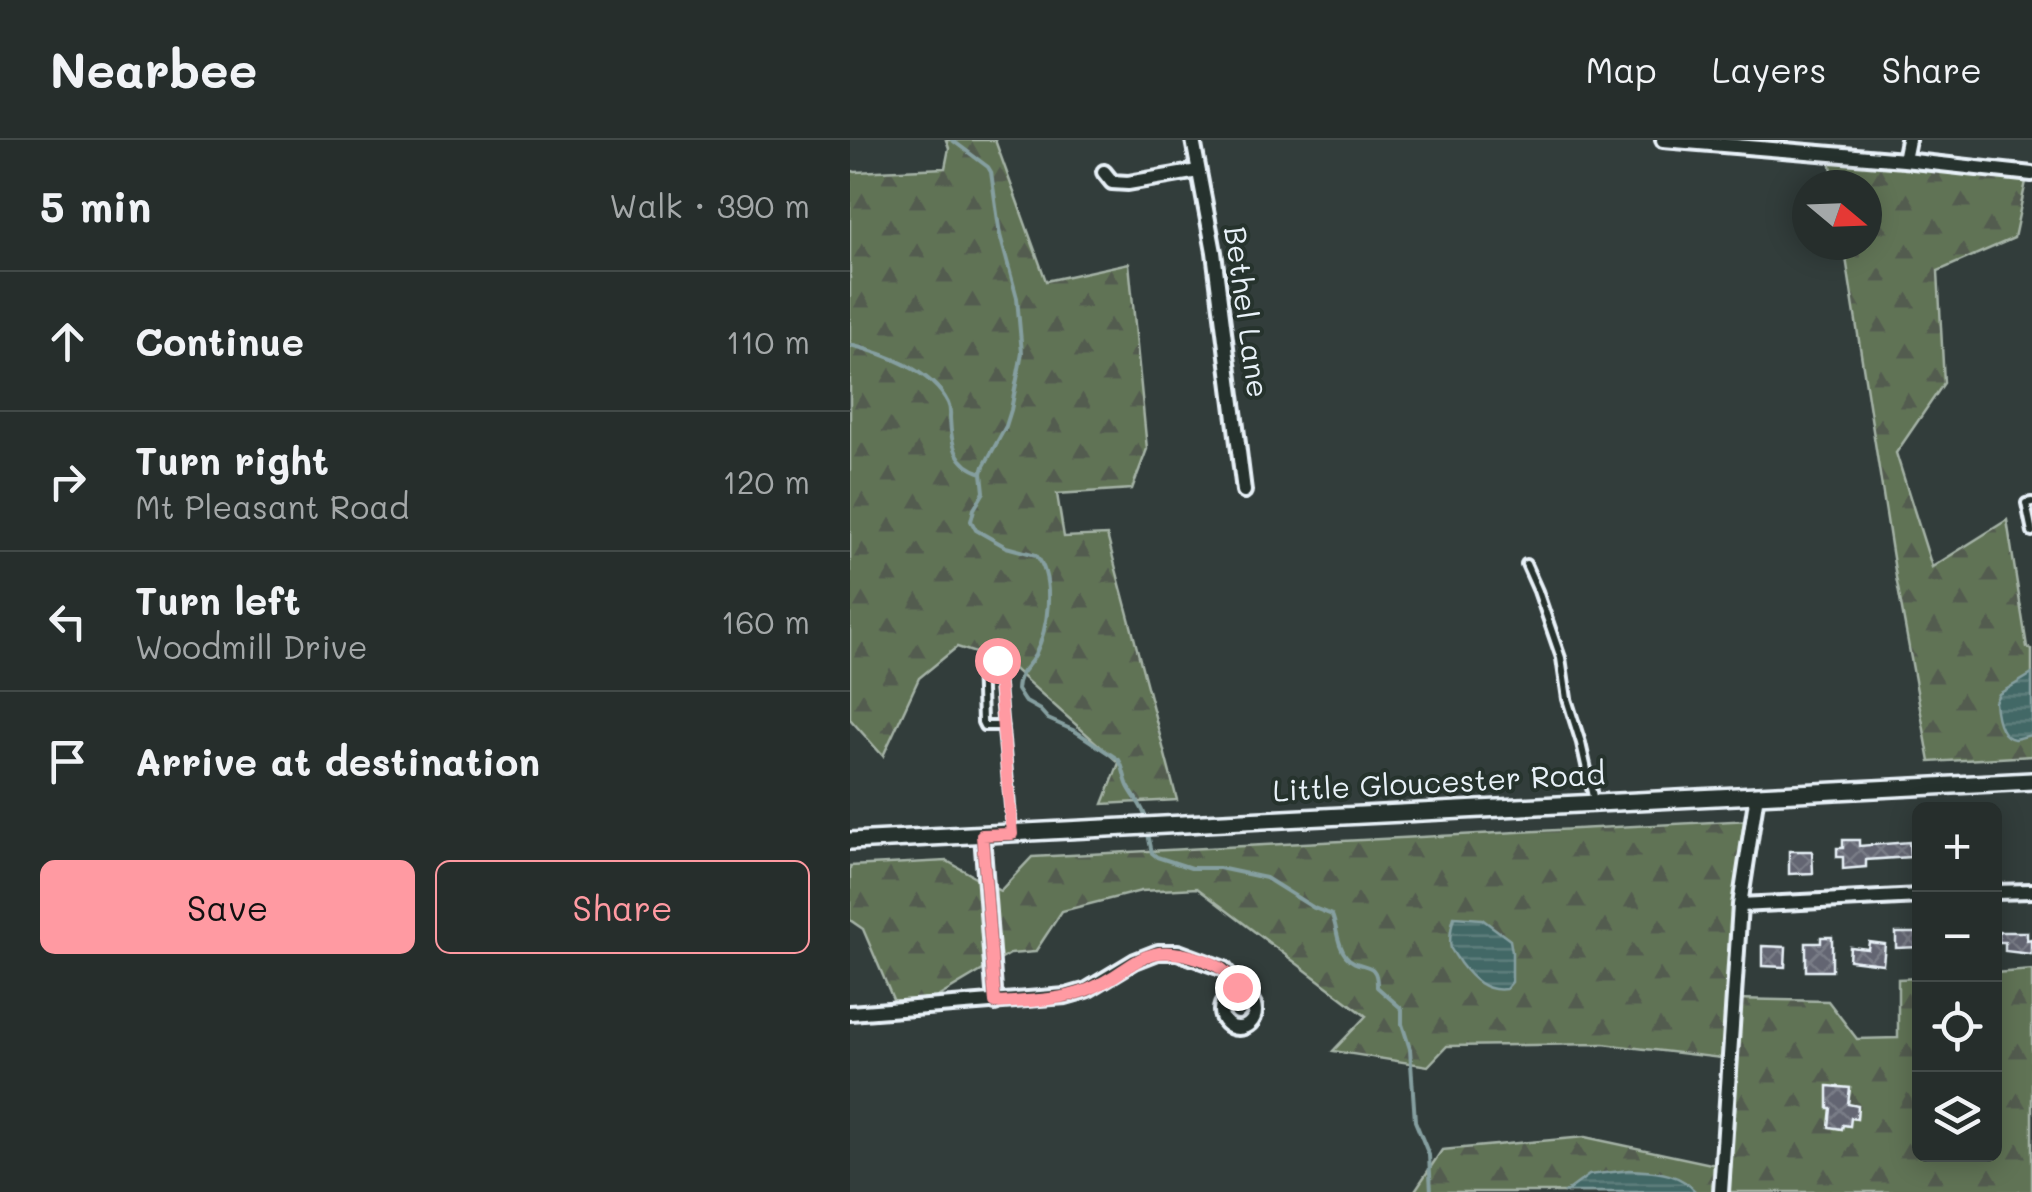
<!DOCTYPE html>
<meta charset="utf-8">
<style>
:root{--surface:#262e2c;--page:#2e3634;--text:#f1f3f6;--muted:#a4a8a9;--line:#424a48;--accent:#ff9aa2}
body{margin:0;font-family:Mali,sans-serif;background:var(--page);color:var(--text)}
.controls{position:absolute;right:30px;bottom:30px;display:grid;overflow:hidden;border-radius:15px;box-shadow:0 5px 25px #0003}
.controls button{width:90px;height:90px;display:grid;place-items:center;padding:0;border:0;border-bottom:2px solid var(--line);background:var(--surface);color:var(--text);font:50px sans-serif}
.compass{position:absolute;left:942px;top:30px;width:90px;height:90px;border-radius:50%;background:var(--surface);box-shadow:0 5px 25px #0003;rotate:109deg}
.stop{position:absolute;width:30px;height:30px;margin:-22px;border:8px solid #ff9aa2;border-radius:50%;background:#fff}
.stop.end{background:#ff9aa2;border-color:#fff;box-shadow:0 2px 10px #0008}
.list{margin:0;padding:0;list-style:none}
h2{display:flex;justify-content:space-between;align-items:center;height:130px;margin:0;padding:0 40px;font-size:42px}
h2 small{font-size:32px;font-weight:400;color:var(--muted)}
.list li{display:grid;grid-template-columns:65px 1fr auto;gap:30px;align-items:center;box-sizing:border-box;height:140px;padding:0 40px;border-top:2px solid var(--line)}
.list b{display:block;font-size:38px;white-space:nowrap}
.list p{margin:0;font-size:32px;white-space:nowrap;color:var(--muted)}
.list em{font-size:32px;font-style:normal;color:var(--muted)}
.actions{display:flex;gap:20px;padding:30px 40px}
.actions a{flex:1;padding:22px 0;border:2px solid var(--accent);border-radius:15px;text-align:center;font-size:35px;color:var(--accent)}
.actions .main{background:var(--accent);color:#111}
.icon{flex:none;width:55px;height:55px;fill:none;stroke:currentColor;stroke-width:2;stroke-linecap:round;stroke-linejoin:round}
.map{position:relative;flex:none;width:1182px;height:1052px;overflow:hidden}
header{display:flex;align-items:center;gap:60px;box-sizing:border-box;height:140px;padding:0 50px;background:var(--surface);border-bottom:2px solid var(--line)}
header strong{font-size:48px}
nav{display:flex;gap:55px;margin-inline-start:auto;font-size:35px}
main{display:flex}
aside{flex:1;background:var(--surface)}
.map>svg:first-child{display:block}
.forest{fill:url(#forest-firs);stroke:#a4b2a6;stroke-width:2.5}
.water{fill:url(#water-rules);stroke:#859fa0;stroke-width:2.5}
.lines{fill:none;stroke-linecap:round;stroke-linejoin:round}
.stream{stroke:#859fa0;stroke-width:4}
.building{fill:url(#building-cross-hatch);stroke:#e8f1f8;stroke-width:2.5}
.service-casing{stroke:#e8f1f8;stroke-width:14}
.minor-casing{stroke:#e8f1f8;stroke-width:20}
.tertiary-casing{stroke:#e8f1f8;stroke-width:22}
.service{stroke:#26332d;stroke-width:6}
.minor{stroke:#26332d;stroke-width:12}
.tertiary{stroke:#26332d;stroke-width:15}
.route{stroke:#ff9aa2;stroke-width:12}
.labels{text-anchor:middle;stroke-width:8;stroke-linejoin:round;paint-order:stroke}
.street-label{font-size:30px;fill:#e8f1f8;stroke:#26332d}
</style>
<header>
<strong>Nearbee</strong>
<nav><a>Map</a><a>Layers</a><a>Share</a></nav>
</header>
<main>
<aside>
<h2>5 min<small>Walk · 390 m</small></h2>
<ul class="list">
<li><svg class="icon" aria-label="ahead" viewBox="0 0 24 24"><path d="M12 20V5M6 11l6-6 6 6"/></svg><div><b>Continue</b></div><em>110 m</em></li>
<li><svg class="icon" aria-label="right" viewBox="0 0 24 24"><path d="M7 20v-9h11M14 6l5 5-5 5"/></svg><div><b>Turn right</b><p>Mt Pleasant Road</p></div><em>120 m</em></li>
<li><svg class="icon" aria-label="left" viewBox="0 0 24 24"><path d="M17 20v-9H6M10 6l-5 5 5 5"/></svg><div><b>Turn left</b><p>Woodmill Drive</p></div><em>160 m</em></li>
<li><svg class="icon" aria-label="arrive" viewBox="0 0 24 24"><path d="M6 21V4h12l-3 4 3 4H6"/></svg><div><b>Arrive at destination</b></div></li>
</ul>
<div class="actions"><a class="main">Save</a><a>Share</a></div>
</aside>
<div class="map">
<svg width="1182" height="1052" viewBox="0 0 1182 1052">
<defs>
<pattern id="forest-firs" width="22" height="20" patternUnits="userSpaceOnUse" patternTransform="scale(2.5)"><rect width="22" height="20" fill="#617355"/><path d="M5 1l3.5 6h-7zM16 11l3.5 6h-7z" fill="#525b4f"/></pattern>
<pattern id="water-rules" width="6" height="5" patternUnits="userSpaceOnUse" patternTransform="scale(2.5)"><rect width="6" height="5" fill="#436866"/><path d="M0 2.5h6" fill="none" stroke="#5e7e7d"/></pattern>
<pattern id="building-cross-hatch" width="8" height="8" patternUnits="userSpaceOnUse" patternTransform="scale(2.5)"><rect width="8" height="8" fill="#636572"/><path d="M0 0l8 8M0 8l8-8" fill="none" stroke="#797c87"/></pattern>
</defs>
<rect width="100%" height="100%" fill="#323d3b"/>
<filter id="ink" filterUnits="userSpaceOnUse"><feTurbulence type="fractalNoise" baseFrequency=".01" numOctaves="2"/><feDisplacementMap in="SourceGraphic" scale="20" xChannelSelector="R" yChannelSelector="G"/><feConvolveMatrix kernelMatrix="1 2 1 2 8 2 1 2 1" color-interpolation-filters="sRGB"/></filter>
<g filter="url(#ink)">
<path class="forest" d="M96,0H145L196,141L279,123L297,309L282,349L207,354L214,397L257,395L327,660L253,664L269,623L157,523L107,507L69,538L33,616L0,579V30L5,32L95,28L99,8Z
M979,11L1178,32L1164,98L1088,131L1094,243L1046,313L1082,427L1157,380L1177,507L1182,510V616L1080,622L1046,437L994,105H1017V45H984Z
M901,680L885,859L978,861L1007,899L1048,898V839L1069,838L1070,1014H1144L1145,833L1182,830V1052H564L592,1010L735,997L875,1027L880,919L753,904L597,906L578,926L483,911L516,876L347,748L291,751L212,771L185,812L160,814L69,868L48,871L13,789L0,780V726L97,721L150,751L182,717Z"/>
<path class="water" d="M1182,534V595C1180,595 1166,599 1164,599C1149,597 1146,574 1145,562L1149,554Z
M604,777L632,779L660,800L662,812V842L656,849C635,852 622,839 610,823C609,821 602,811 601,809C599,801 601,786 604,777Z
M779,1030C804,1032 828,1031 846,1052H716L739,1035Z"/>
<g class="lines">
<path class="stream" d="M102,0L138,27L141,32L150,95L167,158L172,213L161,270L156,286L134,326L132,333L134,352L124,369L121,381L126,390L156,407L186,415C206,439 198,489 185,515C177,530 168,531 167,550L174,561L190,570L198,579L225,591L269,620C274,628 274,637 278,646C284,658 293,666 296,679
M0,205C33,213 82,230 98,263C101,269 100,272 100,278C101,304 105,325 132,333
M297,689L302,713L307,717L341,728H369L416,738L464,768L482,775C487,787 487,805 496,816C509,832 528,817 527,847L552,869V884L560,909L565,981L579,1015L581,1052"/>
</g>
<path class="building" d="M993,700H1009V706L1059,702L1060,717L1016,720V727L993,729V717H987V708H993Z
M939,711H962L963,733L939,734Z
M1149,792H1177V800L1181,799V814L1155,811V802H1149Z
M1046,793H1070V807L1046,808Z
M971,797H982V831H956V803H971Z
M1019,802L1035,804L1033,824L999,820L1000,807L1018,809Z
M912,806L936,807L935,827L912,826Z
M978,946L1000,948L998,964L1008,966L1007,979L1001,978L1000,986L993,985L992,989L979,987L981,968H978Z"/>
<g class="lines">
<g class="service-casing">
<path id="service" d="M1182,362L1176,363L1182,392
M676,424L688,451L711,518L717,559L731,603L744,661
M153,586H134L132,582L130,521L144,517L147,520C151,577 158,634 162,692"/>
</g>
<g class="minor-casing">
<path id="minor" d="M343,0L364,112L394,351
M813,0L1054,20L1182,34
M1054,20L1058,0
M254,32L262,42L278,43L348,31
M132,695L145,863
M1144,752L1182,751
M890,765L1070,756
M371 871a17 17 0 1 1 34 0a17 17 0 1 1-34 0Z
M0,873L216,856L237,850L285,821L308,812H328L374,829L384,841L389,854
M871,1052L890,765L907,654"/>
</g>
<g class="tertiary-casing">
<path id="tertiary" d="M0,701L1182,641"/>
</g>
<use href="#service" class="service"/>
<use href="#minor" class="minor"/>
<use href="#tertiary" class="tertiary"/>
</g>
</g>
<g class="lines" filter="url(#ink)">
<path class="route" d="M147,520L162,694L132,695L145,863C175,861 209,861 237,850C288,830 288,799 351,819C368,825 378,831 387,847"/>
</g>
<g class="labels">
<g class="street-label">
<text transform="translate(396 172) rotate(82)" y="10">Bethel Lane</text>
<text transform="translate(589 643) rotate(-3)" y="10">Little Gloucester Road</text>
</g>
</g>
</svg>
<div class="controls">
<button>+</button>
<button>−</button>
<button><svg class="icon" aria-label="locate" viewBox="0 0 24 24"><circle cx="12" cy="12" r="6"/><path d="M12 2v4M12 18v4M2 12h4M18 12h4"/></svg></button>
<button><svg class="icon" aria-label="layers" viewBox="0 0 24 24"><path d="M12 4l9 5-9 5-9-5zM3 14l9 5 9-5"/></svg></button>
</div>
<svg class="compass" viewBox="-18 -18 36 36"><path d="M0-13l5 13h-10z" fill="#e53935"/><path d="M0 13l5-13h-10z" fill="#a4a8a9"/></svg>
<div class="stop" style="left:147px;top:520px"></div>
<div class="stop end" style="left:387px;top:847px"></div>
</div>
</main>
